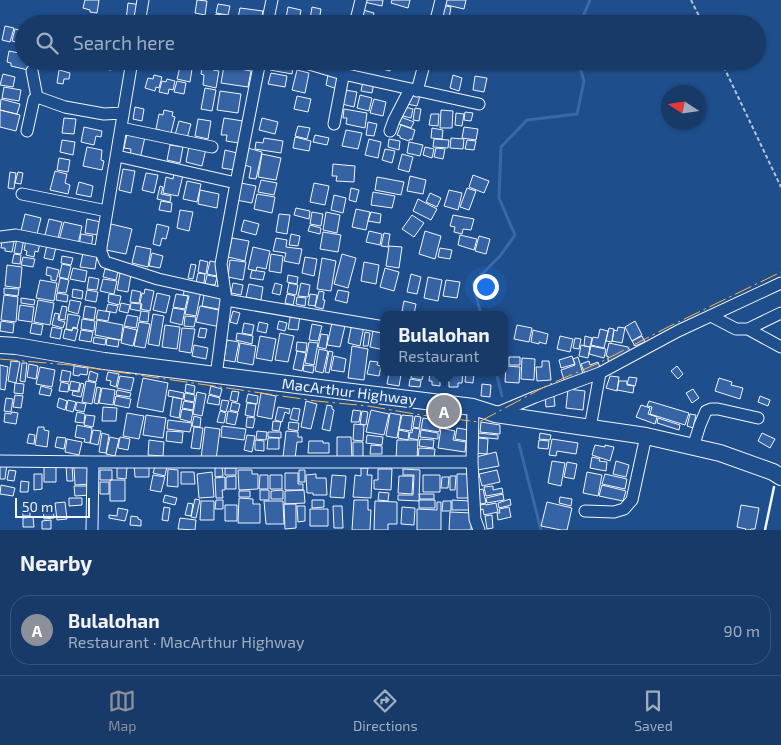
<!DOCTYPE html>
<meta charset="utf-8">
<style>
:root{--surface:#173a69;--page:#20416f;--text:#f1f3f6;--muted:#9eadc0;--line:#36547d;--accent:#8c9099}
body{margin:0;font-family:"Exo 2",sans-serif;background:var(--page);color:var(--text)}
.compass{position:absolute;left:661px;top:85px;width:45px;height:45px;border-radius:50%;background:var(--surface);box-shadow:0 1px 4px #0004;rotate:282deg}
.scale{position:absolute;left:15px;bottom:12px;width:75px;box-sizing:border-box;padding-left:5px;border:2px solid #f2f6ff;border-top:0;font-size:14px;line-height:18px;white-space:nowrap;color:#f2f6ff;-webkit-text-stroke:4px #1f4e8c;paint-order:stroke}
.you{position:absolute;left:485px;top:286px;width:18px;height:18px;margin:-12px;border:4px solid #fff;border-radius:50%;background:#1a73e8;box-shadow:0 0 0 8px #1a73e833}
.badge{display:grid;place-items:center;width:32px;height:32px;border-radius:50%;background:var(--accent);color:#fff;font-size:16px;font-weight:700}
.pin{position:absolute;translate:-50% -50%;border:2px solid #fff;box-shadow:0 1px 5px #0006}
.popup{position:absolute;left:380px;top:311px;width:128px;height:65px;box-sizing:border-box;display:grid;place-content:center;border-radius:10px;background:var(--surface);filter:drop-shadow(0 1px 4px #0005);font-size:16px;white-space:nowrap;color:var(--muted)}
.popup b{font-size:19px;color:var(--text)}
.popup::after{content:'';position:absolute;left:50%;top:100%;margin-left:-10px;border:10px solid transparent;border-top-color:var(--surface)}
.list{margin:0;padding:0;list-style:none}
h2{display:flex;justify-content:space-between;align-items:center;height:65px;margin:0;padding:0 20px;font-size:21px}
h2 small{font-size:16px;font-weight:400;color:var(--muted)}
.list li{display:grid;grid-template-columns:32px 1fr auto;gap:15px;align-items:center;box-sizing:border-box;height:70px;margin:0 10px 10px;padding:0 10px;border:1px solid var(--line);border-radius:20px}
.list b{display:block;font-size:19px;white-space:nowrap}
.list p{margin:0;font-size:16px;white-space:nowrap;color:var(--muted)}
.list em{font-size:16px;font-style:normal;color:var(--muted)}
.icon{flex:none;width:28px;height:28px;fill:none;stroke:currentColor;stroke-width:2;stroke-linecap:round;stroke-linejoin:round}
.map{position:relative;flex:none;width:781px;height:530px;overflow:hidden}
.search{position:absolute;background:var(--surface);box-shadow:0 1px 4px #0004;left:15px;right:15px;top:15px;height:55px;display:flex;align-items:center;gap:12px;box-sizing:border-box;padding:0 18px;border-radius:28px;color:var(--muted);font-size:19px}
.sheet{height:145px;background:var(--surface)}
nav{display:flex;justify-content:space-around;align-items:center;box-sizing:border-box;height:70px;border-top:1px solid var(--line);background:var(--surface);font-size:14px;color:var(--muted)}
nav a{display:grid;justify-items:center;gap:2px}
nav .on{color:var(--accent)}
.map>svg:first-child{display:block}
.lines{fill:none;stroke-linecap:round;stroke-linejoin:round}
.stream{stroke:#3b69a3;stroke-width:3}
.building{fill:#3563a3;stroke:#f2f6ff}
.minor-casing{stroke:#f2f6ff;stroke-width:13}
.highway-casing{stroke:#f2f6ff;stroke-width:18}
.path{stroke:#b3c4dc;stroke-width:2;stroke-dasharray:4 2.5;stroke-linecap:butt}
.minor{stroke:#1f4e8c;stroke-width:11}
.highway{stroke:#1f4e8c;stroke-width:16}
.wall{stroke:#f2f6ff;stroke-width:2.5}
.power{stroke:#ffb74d;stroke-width:1;stroke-dasharray:18 4 2.5 4;stroke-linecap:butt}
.labels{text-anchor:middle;stroke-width:4;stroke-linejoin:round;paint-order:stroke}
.street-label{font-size:15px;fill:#f2f6ff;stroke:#1f4e8c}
</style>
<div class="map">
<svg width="781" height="530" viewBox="0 0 781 530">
<rect width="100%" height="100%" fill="#1f4e8c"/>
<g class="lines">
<path class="stream" d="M580,24L590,0
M481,315L473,283L500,256L515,235L499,198L501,147L527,120L577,114L584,81L578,61
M496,372L502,396
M519,444L541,530"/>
</g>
<path class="building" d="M85,0H99L97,13L90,12V10L83,8Z
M197,0L207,1L205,15L195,13Z
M365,0H383L382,6L364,2Z
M392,0H410L408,8L391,3Z
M443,0H466L464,9L442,4Z
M128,3L141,5L138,22L126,20Z
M218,4L230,6L228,15L216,13Z
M441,5L451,7L449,18L439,17Z
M288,7L301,10L299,21L286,18Z
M312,7L321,9L319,21L310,19Z
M240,8L263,11L261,22L238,18Z
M363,10L374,13L372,24H359Z
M216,14L229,16L228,22L215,19Z
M5,26L14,28L10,42L2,40Z
M15,29L24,31V44L12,41Z
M9,51L24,54V61H39L37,72L11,66V63L7,62Z
M93,61H112L111,70L92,67Z
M181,61H195L193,69L180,66Z
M203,61H215L213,70L219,71L216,88L203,85L204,75L201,74Z
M238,61H251L249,70L237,67Z
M272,61H288L294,63L292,74L270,70Z
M376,61H398L397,65L392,64L390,71L375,67Z
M224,66L251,71L248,87L221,83Z
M180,67L192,69L190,82L177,79Z
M59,70L70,73L69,79H64L63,84L57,83Z
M297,70L309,73L305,93L292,90Z
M271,73L287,76L285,87L268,84Z
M3,74L15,77L13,87L0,85Z
M154,75L162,77L159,88L156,87L155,91L145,88L148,78L153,79Z
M328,75L340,78L337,89L326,85Z
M453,75L462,78L459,91L450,88Z
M475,76L487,78L484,92L473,90Z
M167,79L175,81L173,90L169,89L168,94L159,92L162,81L166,82Z
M177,81L186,83L184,94L174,92Z
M363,81L374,83L372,93L361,91Z
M4,87L21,90L19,101L2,98Z
M205,88L216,90L212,111L201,109Z
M345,90L357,92L354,107L342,104Z
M410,90L421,93L417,106L407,104Z
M220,91L241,94L238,113L217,110Z
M360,95L372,98L369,111L357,108Z
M297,96L311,99L308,112L294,109Z
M1,99L20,104L17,114L0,110Z
M374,99L386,102L383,116L370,113Z
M135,107L144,109L142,121L133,119Z
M405,107L413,109L411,118L403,116Z
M415,108L421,109L419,121L413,120Z
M344,109L367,113L365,128L346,124L347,118H343Z
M0,110L20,115L16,131L0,127Z
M164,110L173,112L172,116L175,117L171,133L162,134L160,130L156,129L159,114L163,115Z
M441,110L453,111L452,128H440Z
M465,112L473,113L471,121L464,120Z
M456,113L464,114L462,126L455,125Z
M431,114H439L438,126L429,125Z
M401,117L414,122L411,128L399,124Z
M64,118L76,119L74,134L62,133Z
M224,118L243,121L239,143L226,141L227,135H221Z
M262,118L278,122L275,134L259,130Z
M198,119L211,121L208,139L195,136Z
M179,121L191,124L187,138L175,135Z
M368,122L377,124L374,136L366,135Z
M401,125L415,130L412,140L410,139L409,141L400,138V136L397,135Z
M298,126L310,128L307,139L295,136Z
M84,127L102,131L101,137L96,136L94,145L81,142Z
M464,127L478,129L476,140L462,138Z
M432,128L443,130L442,139L431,138Z
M346,130L362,133L358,149L342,146Z
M127,134L145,137L140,159L130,157L131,149L124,148Z
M315,135L329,138L327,145L313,142Z
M295,137L311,141L309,151L293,148Z
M264,138L283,141L281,153L255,149L256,142L263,143Z
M451,138L464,139L463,149L450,148Z
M369,139L381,142L378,158L365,155Z
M389,139L400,141L399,150L388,147Z
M434,139L449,140L448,148L433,147Z
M62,140L75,142L73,155L60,152Z
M467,140L476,141L474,150L465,149Z
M409,142L423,145L420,156L407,153Z
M170,145L183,147L180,163L167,160Z
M189,146L206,149L202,166L186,162Z
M87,147L102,150L101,160L104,161L102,170L83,166Z
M425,147L434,149L432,158L423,155Z
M248,148L262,152L256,179L249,178L251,167L244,165Z
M436,148L445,149L443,159L434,157Z
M385,149L395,151L392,163L382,160Z
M225,150L237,153L234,170L222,168Z
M262,154L281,158L276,180L258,177Z
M402,154L413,157L409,172L398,169Z
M59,158L70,160L68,172L57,170Z
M333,164L355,166L354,182L336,181L337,176H332Z
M123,169L135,171L131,193L119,190Z
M55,171L67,174L65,183L70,185L68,194L50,190Z
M10,172L16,173L14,189L8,188Z
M18,172L23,173L21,184L15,183Z
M146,173L158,175L154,193L142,190Z
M174,173L183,175L178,196L163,193L166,177L173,179Z
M473,175L489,181L484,193L469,187Z
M410,176L426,180L423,194L407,191Z
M377,177L404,182L401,195L375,190Z
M261,180L277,183L274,195L258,192Z
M187,181L201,184L197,202L183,199Z
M79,182L93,186L91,197L76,194Z
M241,183L256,186L252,203L236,200Z
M314,183L329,186L325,205L310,202Z
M160,186L163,187L161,194L171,196L170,202L157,199Z
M351,188L359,190L356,202L349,200Z
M467,188L476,191L469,210L460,207Z
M200,190L219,194L217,208L198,204Z
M449,190L462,193L458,210L444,206Z
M373,192L395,196L392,208L371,205Z
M430,193L441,198L437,207L426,202Z
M257,194L275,197L272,213L254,209Z
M334,195L346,198L343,213L331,210Z
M418,199L437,209L431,220L413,211Z
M161,201L172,203L171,212L159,210Z
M296,208L310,211L309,219L294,215Z
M356,209L370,212L366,230L352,227Z
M180,210L193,212L189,231L177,228Z
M312,212L323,214L321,226L310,224Z
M326,212L340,215L337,233L323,230Z
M371,212L381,214L380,223L368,221Z
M25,214L41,218L37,234L21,231Z
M279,214L290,215L287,234L276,232Z
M412,215L424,223L414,237L402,229Z
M453,215L474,219L471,230L463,229L462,234L454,232L455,227L450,226Z
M49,219L62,222L57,242L44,239Z
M87,219L101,222L98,235L85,233Z
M244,220L259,224L256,235L241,231Z
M64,222L82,226L78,244L59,240Z
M111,224L132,229L126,254L106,250Z
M157,224L169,227L166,239L162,238L160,246L153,244Z
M310,225L321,228L320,234L308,231Z
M369,231L382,234L380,245L366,242Z
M425,231L441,236L435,259L419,254Z
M323,232L341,235L338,252L320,249Z
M384,233L390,234L388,247L381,246Z
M81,234L93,236L91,248L79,246Z
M291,234L300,236L298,246L289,245Z
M460,235L477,239L474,250L458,245Z
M479,236L490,239L486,254L475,251Z
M17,238L24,239L21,254L14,253Z
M232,238L249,241L245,261L228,257Z
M276,238L287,240L286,247L302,249L299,264L284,261L286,253L273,251Z
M2,240L14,242L12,252L5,251V248H1Z
M26,240L40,243L38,252L35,251L34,257L26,255L27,251L24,250Z
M47,245L56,247L53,260L44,258Z
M136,246L151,249L148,267L132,263Z
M389,246L402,247L399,268L386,266Z
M253,247L270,251L266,269L257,267L256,271L248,269Z
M440,248L452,250L450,259L438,257Z
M83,253L97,256L95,269L80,267Z
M152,253L163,256L160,268L149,266Z
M14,254L21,255L20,264L12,263Z
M271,254L283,256L281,273L269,271Z
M342,254L356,258L348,288L334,284Z
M62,256L73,258L71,265L61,263Z
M23,257L35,259L33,267L21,265Z
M305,257L317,259L314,276L302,273Z
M322,258L336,261L331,291L317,289Z
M200,260L208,262L206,274L198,272Z
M230,260L246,262L243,280L228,277Z
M210,261L220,263L217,276L207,274Z
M364,262L379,265L376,284L361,281Z
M62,264L71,266L68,279L59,277Z
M191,264L196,265L193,279L188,278Z
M7,265L22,267L20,288L5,286Z
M47,267L59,270L56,281L51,280V276L46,275Z
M73,268L87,271L85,282L70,279Z
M385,268L399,272L394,291L380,287Z
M105,269L118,272L116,280L103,277Z
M252,270L265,272L263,280L250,278Z
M120,273L131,275L128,292L117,290Z
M198,273L205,274L204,283L196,282Z
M411,274L421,277L417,294L407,292Z
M207,275L217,277L215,285L205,284Z
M288,275L298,277L297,284L287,282Z
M89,277L99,279L97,290L87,289Z
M428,277L442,280L438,301L424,298Z
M60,278L69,280L66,293L57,292Z
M103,279L117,281L114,294L100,291Z
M40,280L57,283L54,301L36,298Z
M446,280L460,282L457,298L443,296Z
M233,283L243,285L241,295L231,293Z
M275,283L282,285L280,295L272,293Z
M289,283L298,285L296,295L287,293Z
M301,283L310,285L308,297L298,296Z
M249,284L263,287L261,300L246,297Z
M4,288L19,289L18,296L4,294Z
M185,288L201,291L196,316L185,314L189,296L183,295Z
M73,289L83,291L82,299L72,297Z
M145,289L154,291L150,311L141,309L142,304L140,303L142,293L144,294Z
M87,290L98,292L96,302L85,300Z
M132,290L141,292L139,303L130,302Z
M338,290L349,292L347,303L335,300Z
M319,291L324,292L323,300H325L323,309L315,307Z
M57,293L68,295L67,302L56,300Z
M157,293L170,296L166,313L153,310Z
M109,294L121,296L119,305L108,302Z
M176,294L188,296L185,309L173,307Z
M287,294L295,296L293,305L285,303Z
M310,294L317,295L315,306L308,305Z
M4,295L18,297L16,322L1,320Z
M204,295L225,299L223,310L202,306Z
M297,297L306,298L305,306L296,304Z
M21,298L35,300L34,305L21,303Z
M38,300L54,303L50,325L34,322Z
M70,300L81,302L78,314L68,311Z
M404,301L416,304L414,314L402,311Z
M121,303L130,305L128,313L119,311Z
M131,303L141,304L140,311L130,309Z
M108,304L118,306L116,313L106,311Z
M20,305L34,307L32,322L18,320Z
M62,306L67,307L65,320L59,319Z
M85,306L96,308L94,320L83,318Z
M200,306L223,311L220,327L196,322Z
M173,308L185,310L182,325L170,322Z
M98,310L110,312L108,321L96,319Z
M141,311L149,312L148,322L139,321Z
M233,311L240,313L237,324L230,322Z
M55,313L59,314L58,320L65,322L63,328L52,325Z
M291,313L300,315L298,330L288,329Z
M68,314L80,316L77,328L73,327L72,330L66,329Z
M153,314L164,316L159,346L148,344Z
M127,315L138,317L136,328L124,326Z
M185,316L196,317L194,327L184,326Z
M82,319L95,321L94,331L81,329Z
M97,320L123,325L121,340L95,335Z
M1,321L14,323L13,333L0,331Z
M279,321L287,323L285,331L277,329Z
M635,321L642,335L632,341L625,327Z
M139,322L150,324L145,348L134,346Z
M259,322L268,324L266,333L257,331Z
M32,323L43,325L41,335L30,333Z
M244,323L254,325L252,335L242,333Z
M332,323L345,326L340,347L327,345Z
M352,323L364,326L360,346L348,343Z
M312,324L322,326L318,341L309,340Z
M165,325L180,327L177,349L162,347Z
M517,325L532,328L529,342L514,339Z
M52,327L62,329L60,339L50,337Z
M124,327L137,330L133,346L121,343Z
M618,327L625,328L622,343L612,341L614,330L617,331Z
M73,328L78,329L75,341L63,338L65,329L72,331Z
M182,328L195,329L191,353L179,351Z
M200,328L207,329L205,338L198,337Z
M609,328L614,329L612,342L606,341Z
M600,329L608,331L604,348L591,345L593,337L598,338Z
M81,330L93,332L91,342L79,340Z
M533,330L548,334L546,344L539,342V344L531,342Z
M373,331L384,334V350L370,347Z
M365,332L370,333L368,346H363Z
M237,333L253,336L252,344L236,340Z
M280,333L294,336L288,362L275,360Z
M321,334L328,335L326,349L318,347Z
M260,336L276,339L272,361L256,358Z
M560,336L573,339L570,352L557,349Z
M585,336L592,338L590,347L584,346Z
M642,336L645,342L635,346L632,341Z
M94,337L106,339L105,345L93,343Z
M107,338L119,340L118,347L106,345Z
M575,338L581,339L579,349L573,348Z
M227,340L239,342L235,362L224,360Z
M297,342L307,343L306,352L296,351Z
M309,342L318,343L314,365L305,363Z
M240,343L256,346L253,365L237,362Z
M609,343L628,347L630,351L609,363L608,360V356H606Z
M194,345L208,348L206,359L192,356Z
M581,345L590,347L588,358L579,356Z
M352,346L368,349L364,380L348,378Z
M591,346L606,349L604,358L589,354Z
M319,349L328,351L323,373L315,371Z
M297,351L306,353L302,371L293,369Z
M329,351L333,352L329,373L325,372Z
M334,356L346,359L344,372L331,370Z
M572,356L575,364L561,368L559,360Z
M509,357H520V365H509Z
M578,357L583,374L564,380L561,370L575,365L573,359Z
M522,358L535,359L534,380L521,379Z
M11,361L20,362L16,383L8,381Z
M370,361L378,362L377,365L381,366L379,376L367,374Z
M542,361H549L551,380L537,381L536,367H542Z
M589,361L590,365L598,362L601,370L586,376L581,364Z
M22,363H27L25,382L20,381Z
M29,364L38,366L36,379L27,377Z
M0,365L8,367L5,390L0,389Z
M304,365L314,366L313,373L303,371Z
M74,366L88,368L87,375L80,374L79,376L73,375Z
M506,366L520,367L519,383L505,382Z
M677,366L683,374L678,379L671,371Z
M40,367L55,370L52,387L36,384Z
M62,370L71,372L69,382L60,381Z
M90,371L98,374L96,382L88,380Z
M108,372L119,374L116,387L110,385L111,381L106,380Z
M412,372H424L422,380L411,378Z
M430,372H444L442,382H440V386L432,385V381H429Z
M446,372H463L462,383H458V387H449V382L445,381Z
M466,372H474L473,383L465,382Z
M389,373L401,375L399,386L387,384Z
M120,376L134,378L131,391L117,388Z
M610,376L619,377L617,391L606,388Z
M629,377L637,378L635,386L627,384Z
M143,378L168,383L163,412L137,407Z
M719,378L732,382L731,385L743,388L740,399L715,391Z
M410,379L421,381L420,387L409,386Z
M71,381L80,383L78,391L69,390Z
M86,381L96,383L92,404L82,402Z
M619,381H627V385L634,386L633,393L617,390Z
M61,382L69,384L68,392L59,391Z
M15,383L24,384L23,394L14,393Z
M81,383L84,384L81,397L72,395L73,391L79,392Z
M186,384L195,386L194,394L185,392Z
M482,384L491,385L490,397L481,396Z
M41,386L52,389L50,396L39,394Z
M211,386L222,389L220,397L209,394Z
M97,387L101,388L98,404L94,403Z
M102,388L115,390L113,405L99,403Z
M568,389L585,391L583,410L566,408Z
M693,389L699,398L692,403L686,393Z
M117,390L131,393L130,397L116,395Z
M169,390L184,393L183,399L168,396Z
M232,391L239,392L237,402L230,400Z
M197,392L206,394L202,416L193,414Z
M185,393L195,395L194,402L184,400Z
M261,393L276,396L272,419L257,416Z
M248,394L258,396L257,404L246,402Z
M15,395L23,396L21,408L13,407Z
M209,395L220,398L219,405L207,403Z
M116,396L131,399L129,408L114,405Z
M554,396L555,406L546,407L545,397Z
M760,396L770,400L768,406L758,402Z
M173,397L182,399L179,418L170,416Z
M6,398L13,399L11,412L4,411Z
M59,398L67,401L65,410L57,407Z
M68,400L76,402L73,412L66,410Z
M222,400L229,401L226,412L220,410Z
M184,401L194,403L193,410L182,408Z
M306,401L317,404L311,429L301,427Z
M649,401L689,413L685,425L650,414L652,407L647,406Z
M77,402L86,404L84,412L75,410Z
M232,402L240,404L238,412L230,410Z
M247,403L256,404L254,417L245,415Z
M327,405L332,406V409L334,410L330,431L322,429Z
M641,405L650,408L648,414L657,417L655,424L636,417Z
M103,407L117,408L116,421H102Z
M278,407L290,409L289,414L285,412L282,422L275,420Z
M293,408L300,409L298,421L290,419Z
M182,409L193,411L191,422L180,419Z
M353,410L361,411L359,422H351Z
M371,410L389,414L384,435L366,432Z
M220,411L226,413L224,423L217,422Z
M228,411L238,413L235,425L226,423Z
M362,411L368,412L366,425L360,424Z
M12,412L18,413L16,424L4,422L5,413L11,414Z
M77,412L85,414L84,423L75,422Z
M127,413L144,416L139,439L123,436Z
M390,413L401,415L397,438L386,436Z
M690,414L696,415L693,428L687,426Z
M86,415L95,416L93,427L84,425Z
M146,415L166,418L163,438L143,435Z
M402,415L413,416L411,431L399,429Z
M194,416L201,418L200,427L192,426Z
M415,416L421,417L419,428L413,427Z
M247,417L255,418L253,428L246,427Z
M423,418L441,421L439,432L421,429Z
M658,418L680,425L679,430L657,423Z
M168,420L192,423L190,432L167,429Z
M273,421L281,422L279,431L272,430Z
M289,422L299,423L298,431L288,429Z
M481,422L500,425V434L480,432Z
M354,424L364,425L363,441L353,440Z
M77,425L92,428L90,443L84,442L85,439L75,437Z
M222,426L246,429L244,440L221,437Z
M38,427H44V430L49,431L47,447L35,445Z
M194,427L203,428L200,449L191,448Z
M205,427L220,429L216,460L201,458Z
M413,428L420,429L418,440L409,438L410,432L412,433Z
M441,428L455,431L453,440L466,442L465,452L438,448Z
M457,428L469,430L467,441L455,439Z
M93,430L101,431L98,445L90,443Z
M399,430L409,432L408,440L398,438Z
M421,430L438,433V439L420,437Z
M167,431L183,432L182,443L166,441Z
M257,431L267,432L266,440L256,439Z
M286,431L298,432V437H302V442H297L295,459L283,457Z
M268,432H281V438L268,437Z
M102,433L109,435L106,453L99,452Z
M478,433L498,435V439L478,437Z
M540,433L551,435L550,440L539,439Z
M762,433L775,439L770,448L758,441Z
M29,434L35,435L34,444L27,443Z
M247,435L255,436L252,452L244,450Z
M367,435L383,437L382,445L366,443Z
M57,437L66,438L64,449L55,447Z
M110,437L119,439L115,456L106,454Z
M120,437L130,439L128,450L118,448Z
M337,437H351L352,459H337Z
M268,438H279V449H267Z
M478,438L488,439L487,454L476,453Z
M67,439L82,442L79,455L65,452Z
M420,439L434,440L433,448L419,446Z
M552,439L578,443L576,454L557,451L556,456L549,455Z
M149,440L164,442L163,456L148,455Z
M255,440L264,441V451L255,450Z
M397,440H418L417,459H396Z
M539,440L549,441L548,449L538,448Z
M309,441H323V443H329V453H308Z
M353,442H363V459H353Z
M371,445L382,446V454H370Z
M595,445L605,447V445L614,447L610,461L592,455Z
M419,448L435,449L434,460L418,459Z
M496,452L499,466L478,470L476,457Z
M592,457L600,459L599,461L607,462L606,471L590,468Z
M552,461L565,463L561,486L548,483Z
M616,461L629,465L626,477L613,474Z
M567,462L577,464L574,479L564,477Z
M0,463L7,464L5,479H0Z
M156,463L167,466L165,476L153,473Z
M134,464H149V477H135Z
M56,465V482H44V466Z
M66,465H72L73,481H67Z
M89,466L90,484L75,485L74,467Z
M222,466L223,476L215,477V467Z
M117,467H127L126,479L117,478Z
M225,468H236V475H225Z
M361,468H368L367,475H372L371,498L353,497L355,475L361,476Z
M168,469L178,470V487L167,486Z
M378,469H392L391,490L374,489V480H378Z
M403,469L420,470L419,501L398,500V495H413L414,475H403Z
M9,470L16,471L14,481L7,480Z
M100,470H112V480H100Z
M238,470H252V474H258V489L239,490Z
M299,470H305V482H299Z
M497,470L500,482L482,486L479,474Z
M181,472H194L195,484H181Z
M212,472L214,497L199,498L197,474Z
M587,472L602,475L598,496L583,493Z
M285,473H298V484H303V490H285Z
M34,474H42V489L34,490Z
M316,474V478H326L327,495H313V493H307L306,475Z
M457,474H469V498H457Z
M605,474L627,479L625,489L602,484Z
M153,475L165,477L161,492L150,490Z
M260,475H268V489H259Z
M270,475H282V489H270Z
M332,475L346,476L344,498L330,497Z
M423,475H440V492H423Z
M236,476V489H226V477Z
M399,476H413L412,494L398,493Z
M450,476H456L455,490H450Z
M225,477V490H222L223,498H216L215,478Z
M442,477H449L448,488H441Z
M110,480H125V501H110Z
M21,481L29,482L28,492H20Z
M100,482H109V494H100Z
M1,485L15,488L13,496L0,494Z
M602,485L626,491L623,501L599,496Z
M74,486H90V495L75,496Z
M493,486V490L502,488L503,493L486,496L484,487Z
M483,489L486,503L480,504L478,490Z
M260,490H269V500H260Z
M283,490V499H271V491Z
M304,490L305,503L285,504V491Z
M239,491H250V497H239Z
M379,492L389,493L388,501L378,500Z
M419,494H434V499H420Z
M503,494L504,500L487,503L486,498Z
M165,495L177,498L175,505L163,502Z
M560,497L572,499L571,506L559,503Z
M69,498H82V505L69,506Z
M239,498L253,499V504H260V523H238Z
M195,499L200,500L196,518L191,517Z
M510,499L511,505L499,508L498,503Z
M216,500H223V509H215Z
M312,500H324V507L312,508Z
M354,500H368V510H371L370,530H352Z
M419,500H435V508H419Z
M452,500L471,501V510H452Z
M201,501H214V520H200Z
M264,501H283L284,524H266Z
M375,501L397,502V524H388V530H374Z
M443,501H451V511H442Z
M65,502L67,519L57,520L55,503Z
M437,502H441V530H417V509L437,510Z
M547,502L572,508L567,530H561L541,526Z
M188,503L193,504L191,516L185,515Z
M496,503L498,512L484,515L483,509L481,510L480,505L486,504V505Z
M284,504H296V528L285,529Z
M225,505H237V521H225Z
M741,505L759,508L755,529H751L750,530H745L746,529L737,527Z
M22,506H30V516H23Z
M53,506L54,518L44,519L43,507Z
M297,506H305V521L298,522Z
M333,506H342L343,528H334Z
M164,507L170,508L168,521L162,520Z
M402,507L415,508L414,525L401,524Z
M509,507L511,517L498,520L497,513H500L499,509Z
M118,508L128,510L125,521L109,518V515L117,516Z
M310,509H328V526H310Z
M450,512L472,513L471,530H449Z
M492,515L493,528L487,529L485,516Z
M131,516L138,517V519L141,520V526L130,525Z
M33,517L34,527H23V518Z
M180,518L196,520L195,530L178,529Z
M51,520V529H42V521Z"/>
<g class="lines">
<g class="minor-casing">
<path id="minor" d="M102,22L109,24
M139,24L143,0
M267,24L272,0
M355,24L361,0
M435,24L441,0
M464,24L472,22
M132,61L101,247V252L105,262L158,279L225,294
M299,61L343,74L479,104
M32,71L37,97
M417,91L425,61
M334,124L346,61
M121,128L212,147
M27,131L34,99L37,97L65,107L104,114L123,113
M390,131L394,120L410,89
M117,156L236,183
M22,194L107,211
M0,237L16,235L101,252
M226,300L384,327
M711,316L736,329H748L781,313
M748,329L781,347
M216,376L226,300L221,264L236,183L260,61
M473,407L472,462L475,519L479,530
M497,413L535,397L600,373L678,331L781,283
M590,428L600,373
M693,447L700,425L706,411L711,409H718L758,418
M0,461L93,462H472
M585,511L614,512L624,509L632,500L646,436
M92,530L93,462"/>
</g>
<g class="highway-casing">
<path id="highway" d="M0,345L16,346L104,361L473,407L495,414L646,436L720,453L773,472L781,477"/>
</g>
<path class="path" d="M691,0L703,24
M721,61L781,187"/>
<use href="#minor" class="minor"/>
<use href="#highway" class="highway"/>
<path class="wall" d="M765,530L774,487"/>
<path class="power" d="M0,359L70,365L316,401L368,406L421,415L479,422L548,385L601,362L668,327L781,272"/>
</g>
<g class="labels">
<g class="street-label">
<text transform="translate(349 392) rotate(7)" y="5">MacArthur Highway</text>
</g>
</g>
</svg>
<svg class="compass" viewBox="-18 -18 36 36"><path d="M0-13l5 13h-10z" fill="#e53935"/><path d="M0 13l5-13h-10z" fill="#9eadc0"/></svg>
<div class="scale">50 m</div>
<div class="you"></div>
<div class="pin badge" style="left:444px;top:411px">A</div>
<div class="popup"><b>Bulalohan</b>Restaurant</div>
<div class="search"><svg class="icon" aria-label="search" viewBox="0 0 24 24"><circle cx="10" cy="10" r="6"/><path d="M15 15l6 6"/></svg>Search here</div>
</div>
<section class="sheet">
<h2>Nearby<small></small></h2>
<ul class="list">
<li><span class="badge">A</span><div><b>Bulalohan</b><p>Restaurant · MacArthur Highway</p></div><em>90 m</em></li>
</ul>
</section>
<nav>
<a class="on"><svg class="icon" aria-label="map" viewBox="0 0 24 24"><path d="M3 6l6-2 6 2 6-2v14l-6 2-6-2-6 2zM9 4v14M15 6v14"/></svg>Map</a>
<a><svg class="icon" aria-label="directions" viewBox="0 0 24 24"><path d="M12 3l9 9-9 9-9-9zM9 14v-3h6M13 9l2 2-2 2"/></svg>Directions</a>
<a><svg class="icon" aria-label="saved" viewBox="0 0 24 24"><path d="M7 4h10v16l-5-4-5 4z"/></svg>Saved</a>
</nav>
